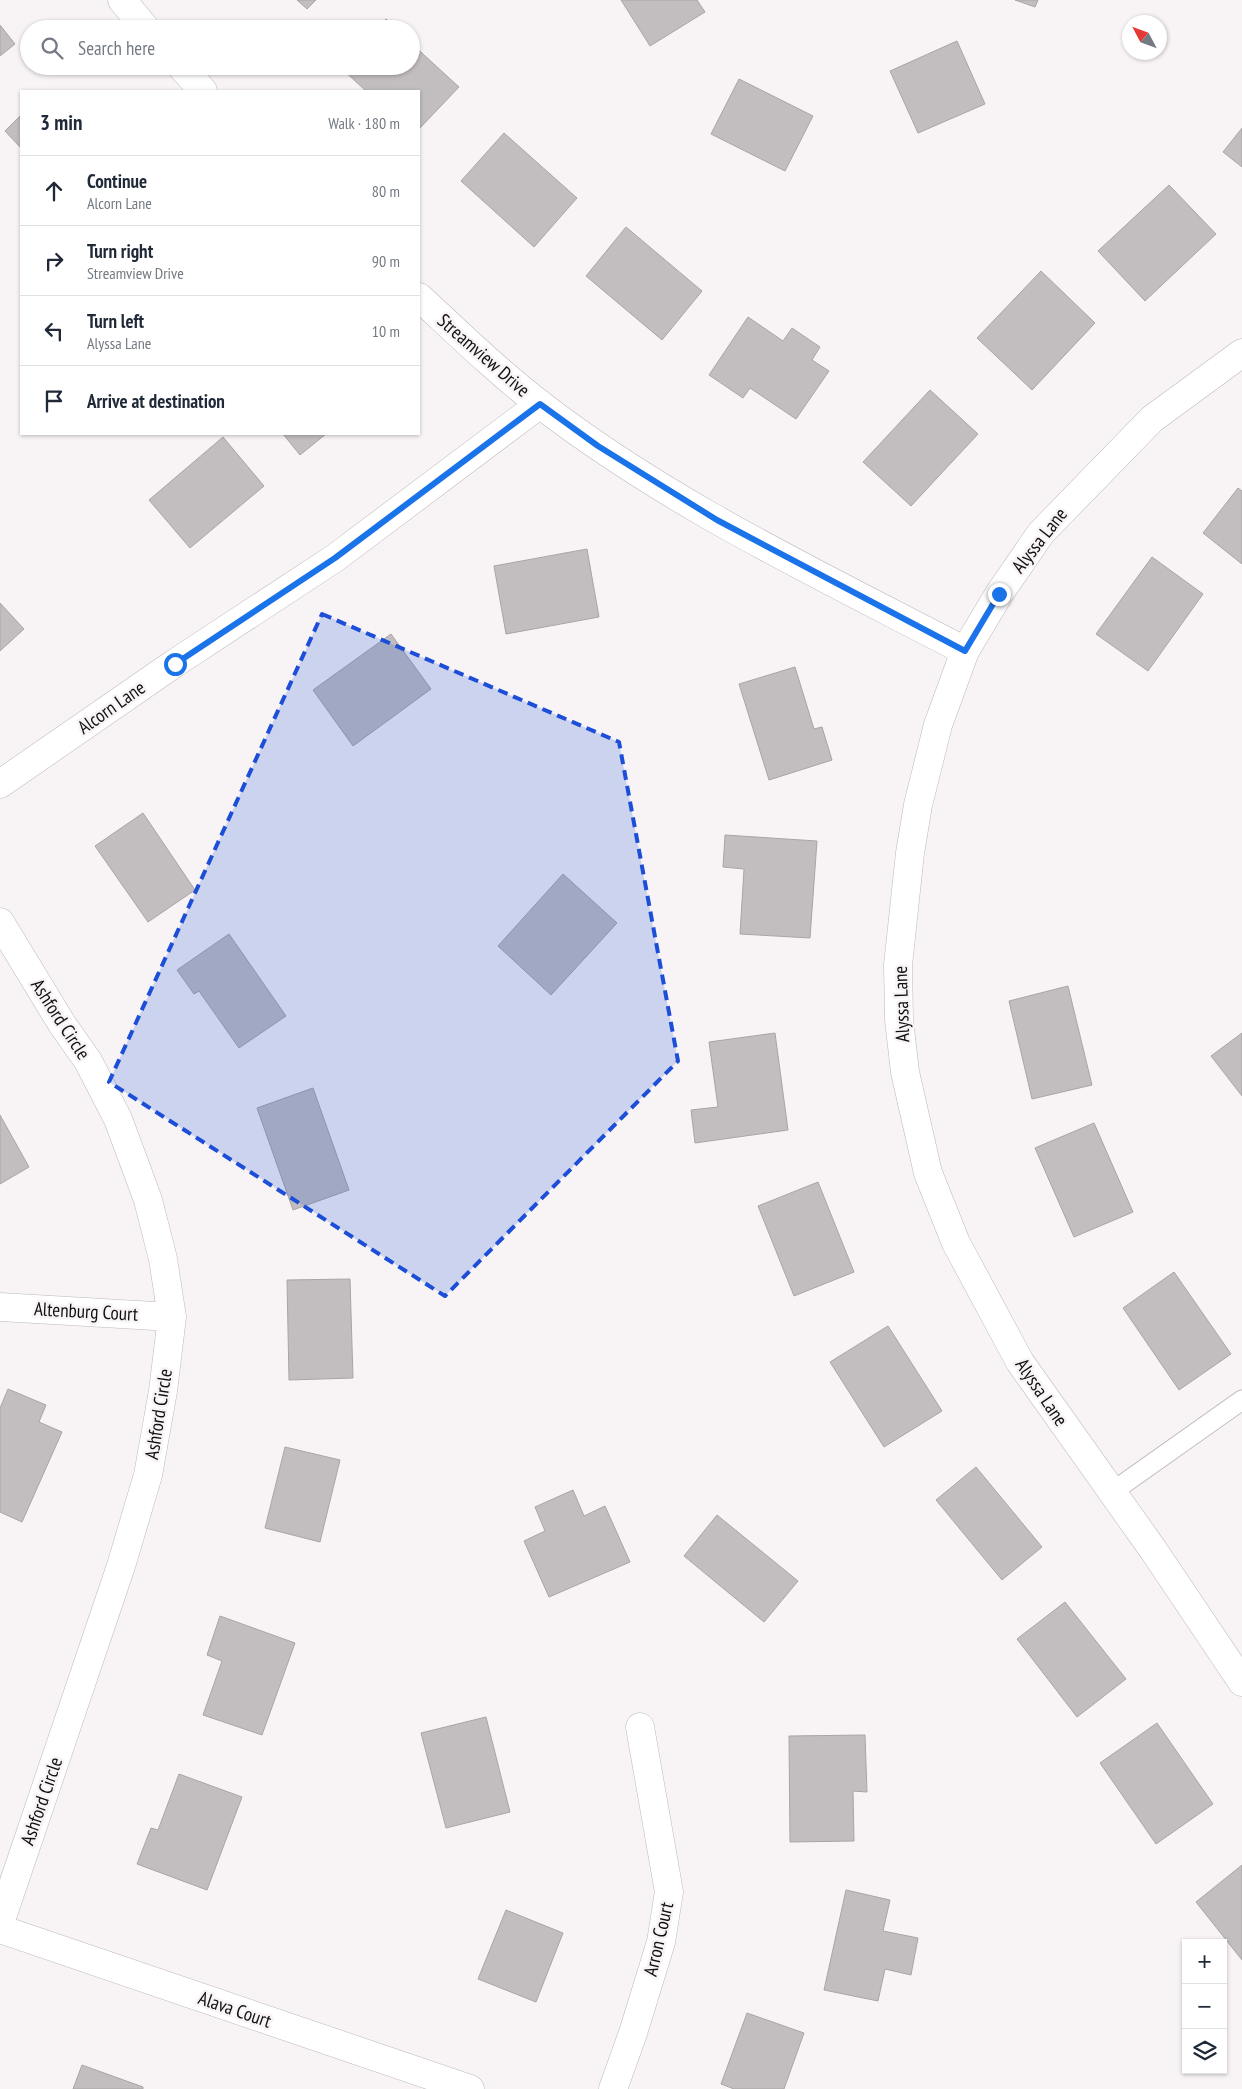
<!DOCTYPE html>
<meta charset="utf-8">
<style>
:root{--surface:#fff;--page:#f6f6f7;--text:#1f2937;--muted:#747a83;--line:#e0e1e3}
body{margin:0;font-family:"PT Sans Narrow",sans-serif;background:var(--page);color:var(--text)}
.controls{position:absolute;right:15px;bottom:15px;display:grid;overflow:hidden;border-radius:0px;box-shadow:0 1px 4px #0004}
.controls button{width:45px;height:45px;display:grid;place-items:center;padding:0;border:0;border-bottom:1px solid var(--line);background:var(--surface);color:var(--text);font:25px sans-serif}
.compass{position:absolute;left:1122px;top:15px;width:45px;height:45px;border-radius:50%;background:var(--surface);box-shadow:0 1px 4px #0004;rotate:311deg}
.stop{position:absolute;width:15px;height:15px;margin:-11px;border:4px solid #1a73e8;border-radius:50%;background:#fff}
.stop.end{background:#1a73e8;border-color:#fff;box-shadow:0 1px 5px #0008}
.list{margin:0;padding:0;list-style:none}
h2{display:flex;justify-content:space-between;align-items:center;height:65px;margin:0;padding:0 20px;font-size:21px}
h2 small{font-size:16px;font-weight:400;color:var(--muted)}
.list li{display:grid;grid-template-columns:32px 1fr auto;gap:15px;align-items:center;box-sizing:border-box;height:70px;padding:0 20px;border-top:1px solid var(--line)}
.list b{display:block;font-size:19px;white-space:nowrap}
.list p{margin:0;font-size:16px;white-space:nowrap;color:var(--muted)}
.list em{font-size:16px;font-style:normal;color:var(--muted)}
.icon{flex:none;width:28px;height:28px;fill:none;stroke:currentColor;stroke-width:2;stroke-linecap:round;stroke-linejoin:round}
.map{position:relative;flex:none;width:1242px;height:2089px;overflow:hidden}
.search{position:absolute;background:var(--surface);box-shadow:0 1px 4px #0004;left:20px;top:20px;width:400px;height:55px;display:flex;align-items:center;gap:12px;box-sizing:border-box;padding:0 18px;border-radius:28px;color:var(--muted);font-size:19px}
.panel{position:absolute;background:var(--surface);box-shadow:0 1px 4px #0004;left:20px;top:90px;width:400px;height:345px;border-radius:0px}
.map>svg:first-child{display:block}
.building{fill:#c2bebf;stroke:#a9a5a6}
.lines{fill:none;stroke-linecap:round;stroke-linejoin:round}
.lane-casing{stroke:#bdb9ba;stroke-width:21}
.street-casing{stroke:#bdb9ba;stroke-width:29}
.lane{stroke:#fff;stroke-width:19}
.street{stroke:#fff;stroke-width:28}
.route{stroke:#1a73e8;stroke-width:6}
.marked{fill:#1d4ed8;fill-opacity:0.2;stroke:#1d4ed8;stroke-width:4;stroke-dasharray:10 6;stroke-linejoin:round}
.labels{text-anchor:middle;stroke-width:5;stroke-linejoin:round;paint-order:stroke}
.street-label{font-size:19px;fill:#111010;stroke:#f8f4f5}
</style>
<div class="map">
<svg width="1242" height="2089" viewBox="0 0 1242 2089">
<rect width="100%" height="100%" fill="#f8f4f5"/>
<path class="building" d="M297,0H316L307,9Z
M621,0H697L705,12L650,46Z
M1015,0H1038L1035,7Z
M386,19L397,29H377Z
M0,25L15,44L0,56Z
M957,41L985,104L918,133L890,71Z
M411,43L459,87L419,129V91H366L341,68L411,66Z
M739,79L813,116L785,171L711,134Z
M21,115V148L5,131Z
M1242,128V167L1223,152Z
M504,133L577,198L534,247L461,181Z
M1169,185L1216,234L1145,301L1098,251Z
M626,227L702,291L662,340L586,276Z
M1041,271L1095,323L1032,390L977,338Z
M748,317L783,341L792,328L820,347L812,360L829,371L796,419L750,388L743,398L709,375Z
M930,390L978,434L911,506L863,462Z
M283,434H326L300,455Z
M223,437L264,486L190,548L149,500Z
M1238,488L1242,491V564L1203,533Z
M587,549L599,617L506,634L494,566Z
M1152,557L1203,594L1148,671L1096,634Z
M0,603L24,629L0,651Z
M391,634L431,689L353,746L313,690Z
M795,667L814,729L822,727L832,760L769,780L739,684Z
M143,813L195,890L148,922L95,846Z
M725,835L817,841L810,938L740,934L744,869L723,867Z
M563,874L617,923L551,995L498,946Z
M229,934L286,1016L239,1048L199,991L194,994L177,970Z
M1068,986L1092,1085L1032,1099L1009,1001Z
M775,1033L788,1130L695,1143L691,1110L718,1107L709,1042Z
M1242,1033V1096L1211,1056Z
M313,1088L349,1190L293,1210L257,1108Z
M0,1115L29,1167L0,1184Z
M1094,1123L1133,1212L1074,1237L1035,1148Z
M818,1182L854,1272L794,1296L758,1206Z
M1174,1272L1231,1354L1179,1390L1123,1308Z
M350,1279L353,1378L289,1380L287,1280Z
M888,1326L942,1411L884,1447L830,1362Z
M8,1389L46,1405L39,1422L62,1432L22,1522L0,1512V1408Z
M285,1447L340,1460L320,1542L265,1528Z
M976,1467L1042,1547L1002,1580L936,1500Z
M573,1490L584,1516L605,1506L630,1562L549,1597L524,1541L545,1531L535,1507Z
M717,1515L798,1581L764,1622L684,1556Z
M1065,1602L1126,1679L1077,1717L1017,1639Z
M220,1616L295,1643L262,1735L203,1715L222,1661L207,1655Z
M486,1717L510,1812L446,1828L421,1733Z
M1157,1723L1213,1804L1156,1844L1100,1763Z
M865,1735L867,1792L853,1791L854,1841L790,1842L789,1736Z
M179,1774L242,1797L207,1890L137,1864L151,1828L158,1830Z
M1242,1865V1960L1196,1902Z
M846,1890L890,1900L883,1931L918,1938L911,1975L885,1969L878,2001L824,1990Z
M506,1910L563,1933L536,2002L478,1979Z
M747,2013L804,2033L784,2089H734L721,2084Z
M82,2065L143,2087V2089H73Z"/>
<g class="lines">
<g class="lane-casing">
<path id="lane" d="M1112,1492L1242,1400"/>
</g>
<g class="street-casing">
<path id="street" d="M122,0L146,29
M181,66L203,91
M419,297C459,334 498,372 541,405C671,505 820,575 965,651
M1242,353L1152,419L1041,533L999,594L965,651L938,725L918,805L910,853L898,965L899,1020L905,1072L928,1173L956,1243L1020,1362L1154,1551L1242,1682
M0,784L175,663L335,558L540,404
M0,922L62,1024L88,1061L118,1119L148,1200L163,1259L172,1317L163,1391L148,1475L121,1566L0,1923
M0,1307L172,1317
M0,1929L470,2089
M613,2089L633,2033L661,1942L669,1892L640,1727"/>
</g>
<use href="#lane" class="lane"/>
<use href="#street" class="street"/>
</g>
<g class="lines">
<path class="route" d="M175,664L335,558L540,404L598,446L717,520L965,651L999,594"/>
</g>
<path class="marked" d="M322,614L619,742L678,1061L445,1296L109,1082Z"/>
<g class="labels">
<g class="street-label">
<text transform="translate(484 355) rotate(41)" y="7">Streamview Drive</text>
<text transform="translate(1039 540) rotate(-52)" y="7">Alyssa Lane</text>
<text transform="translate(111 707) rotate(-35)" y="7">Alcorn Lane</text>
<text transform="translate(901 1004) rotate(-92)" y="7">Alyssa Lane</text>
<text transform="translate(61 1019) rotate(57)" y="7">Ashford Circle</text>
<text transform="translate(86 1311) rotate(3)" y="7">Altenburg Court</text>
<text transform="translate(1042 1392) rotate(56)" y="7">Alyssa Lane</text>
<text transform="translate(158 1414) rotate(-81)" y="7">Ashford Circle</text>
<text transform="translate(41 1801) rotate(-71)" y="7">Ashford Circle</text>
<text transform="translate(658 1939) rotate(-77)" y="7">Arron Court</text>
<text transform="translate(235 2009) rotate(19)" y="7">Alava Court</text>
</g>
</g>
</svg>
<div class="controls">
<button>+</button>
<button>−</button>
<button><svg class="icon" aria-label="layers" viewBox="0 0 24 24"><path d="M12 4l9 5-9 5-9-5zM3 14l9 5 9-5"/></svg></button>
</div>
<svg class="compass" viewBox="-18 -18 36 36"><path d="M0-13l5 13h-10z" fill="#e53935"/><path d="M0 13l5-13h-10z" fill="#747a83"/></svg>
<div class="stop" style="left:175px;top:664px"></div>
<div class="stop end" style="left:999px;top:594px"></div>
<div class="search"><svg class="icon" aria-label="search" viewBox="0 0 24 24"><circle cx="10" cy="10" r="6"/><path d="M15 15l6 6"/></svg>Search here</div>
<section class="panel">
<h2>3 min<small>Walk · 180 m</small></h2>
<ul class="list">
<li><svg class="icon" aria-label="ahead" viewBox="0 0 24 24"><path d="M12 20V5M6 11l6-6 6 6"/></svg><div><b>Continue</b><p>Alcorn Lane</p></div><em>80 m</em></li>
<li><svg class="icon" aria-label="right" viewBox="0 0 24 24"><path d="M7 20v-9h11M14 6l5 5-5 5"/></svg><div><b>Turn right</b><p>Streamview Drive</p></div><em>90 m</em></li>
<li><svg class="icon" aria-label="left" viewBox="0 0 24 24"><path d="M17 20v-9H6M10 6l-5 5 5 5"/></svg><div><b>Turn left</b><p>Alyssa Lane</p></div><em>10 m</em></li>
<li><svg class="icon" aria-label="arrive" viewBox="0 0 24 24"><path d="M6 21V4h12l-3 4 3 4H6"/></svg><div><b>Arrive at destination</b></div></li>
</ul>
</section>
</div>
